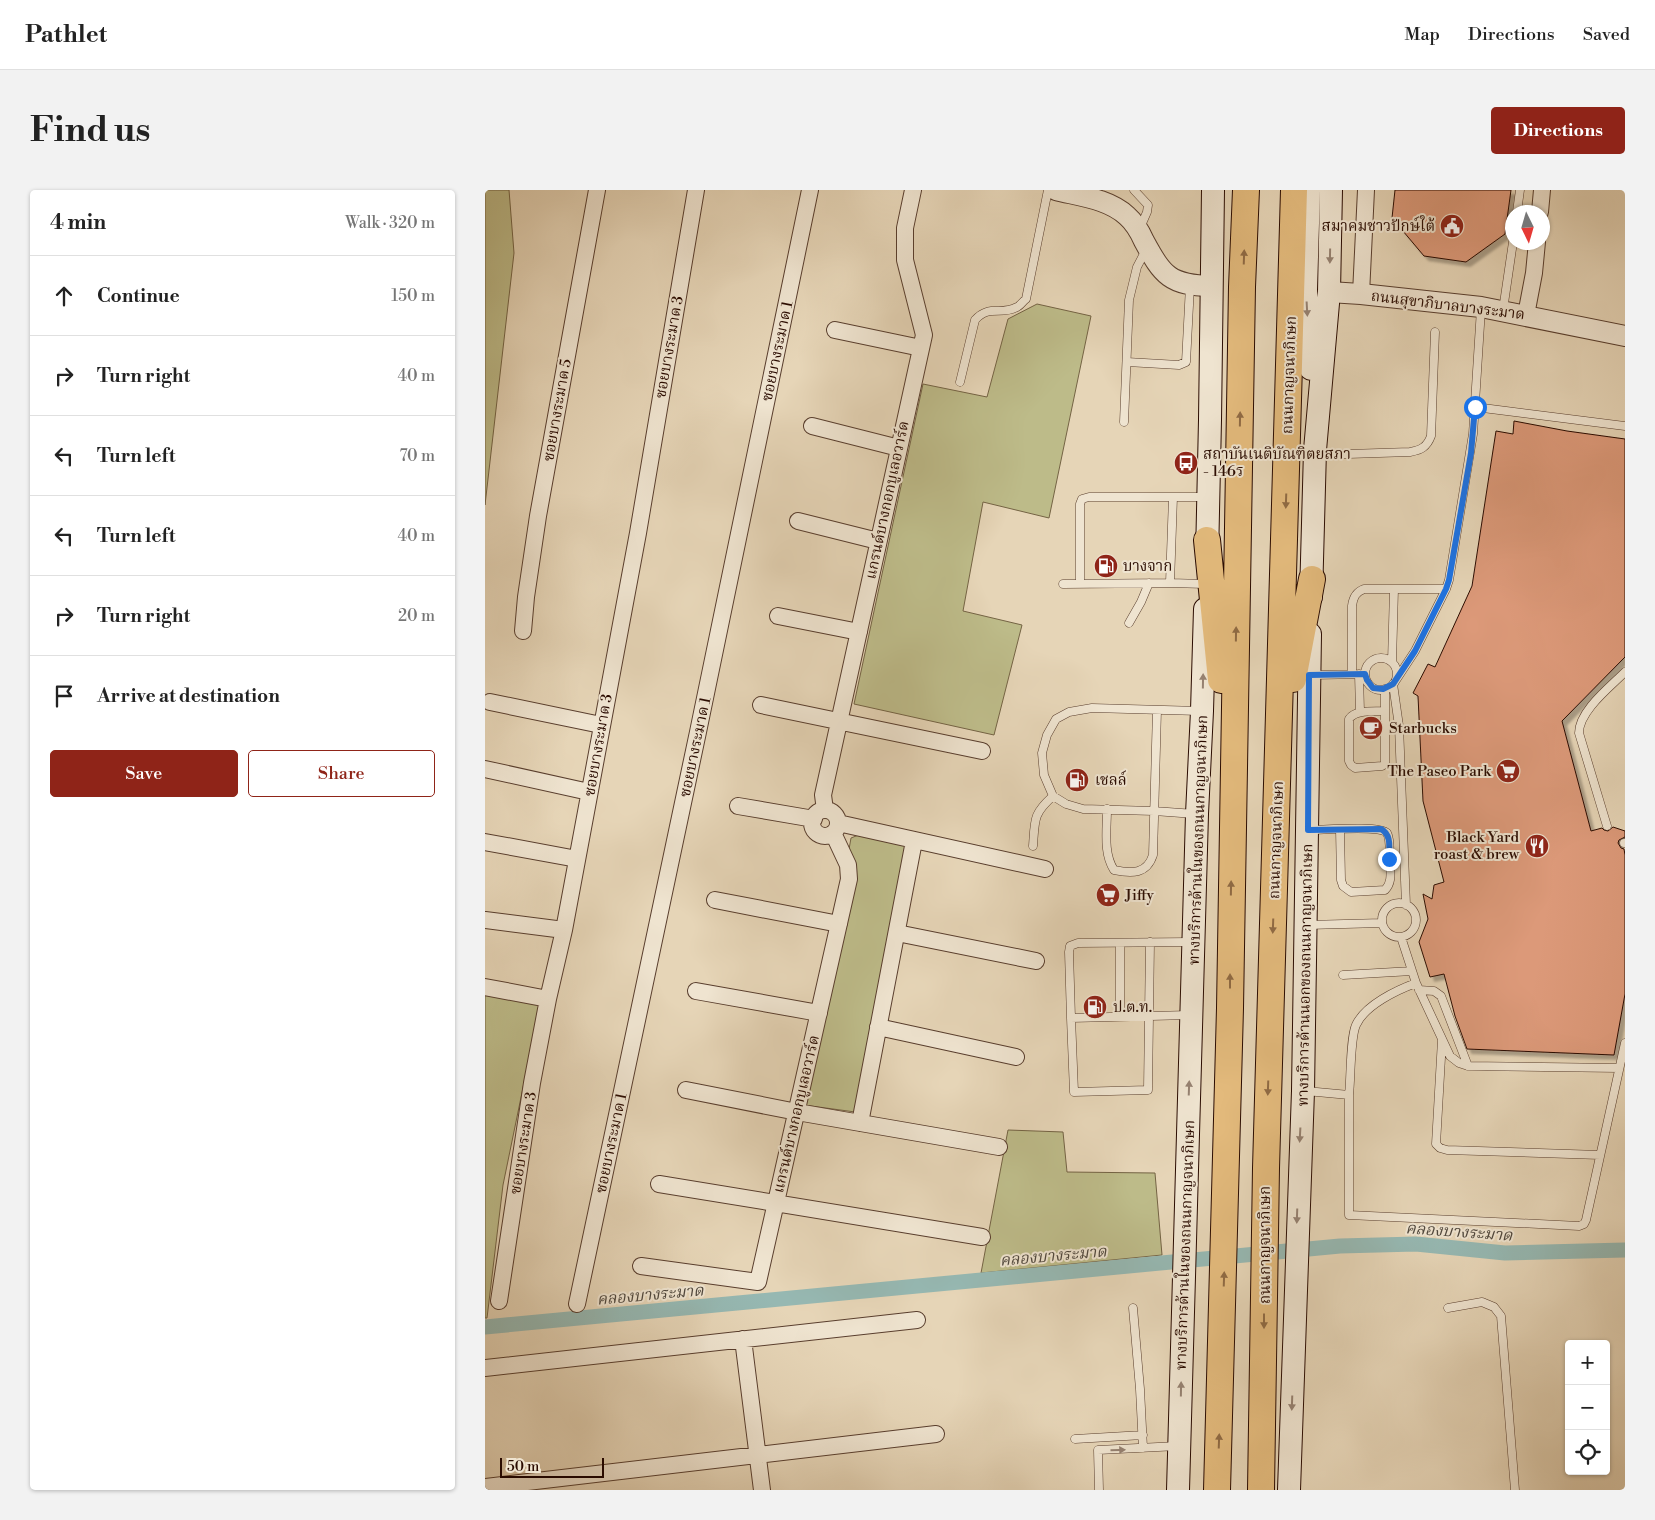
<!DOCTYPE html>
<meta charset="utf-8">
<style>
:root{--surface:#fff;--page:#f2f2f2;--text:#222;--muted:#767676;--line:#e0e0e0;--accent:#8f2418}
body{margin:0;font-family:"Libre Bodoni","Noto Serif Thai",serif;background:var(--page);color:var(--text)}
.controls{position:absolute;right:15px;bottom:15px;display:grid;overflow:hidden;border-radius:5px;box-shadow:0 1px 4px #0004}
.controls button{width:45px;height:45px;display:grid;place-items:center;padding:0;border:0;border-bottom:1px solid var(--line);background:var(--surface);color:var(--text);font:25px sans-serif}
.compass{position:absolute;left:1020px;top:15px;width:45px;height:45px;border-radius:50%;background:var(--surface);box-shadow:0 1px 4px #0004;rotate:175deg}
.scale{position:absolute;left:15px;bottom:12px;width:104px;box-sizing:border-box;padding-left:5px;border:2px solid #2a0b00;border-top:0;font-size:14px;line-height:18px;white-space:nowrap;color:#2a0b00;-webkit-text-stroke:4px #efe4d0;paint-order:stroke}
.stop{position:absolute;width:15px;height:15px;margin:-11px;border:4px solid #1a73e8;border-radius:50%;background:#fff}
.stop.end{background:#1a73e8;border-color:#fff;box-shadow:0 1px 5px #0008}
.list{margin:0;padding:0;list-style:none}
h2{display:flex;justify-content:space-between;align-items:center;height:65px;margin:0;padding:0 20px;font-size:21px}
h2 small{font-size:16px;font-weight:400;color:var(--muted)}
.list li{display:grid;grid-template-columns:32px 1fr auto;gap:15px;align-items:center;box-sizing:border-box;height:80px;padding:0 20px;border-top:1px solid var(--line)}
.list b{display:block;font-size:19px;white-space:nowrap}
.list em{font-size:16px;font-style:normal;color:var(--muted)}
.actions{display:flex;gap:10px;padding:15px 20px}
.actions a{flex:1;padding:11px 0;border:1px solid var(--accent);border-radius:5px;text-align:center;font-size:18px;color:var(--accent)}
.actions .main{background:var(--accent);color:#fff}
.icon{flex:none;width:28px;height:28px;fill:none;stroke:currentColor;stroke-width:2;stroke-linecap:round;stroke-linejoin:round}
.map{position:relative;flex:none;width:1140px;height:1300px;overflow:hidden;border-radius:5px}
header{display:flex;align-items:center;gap:30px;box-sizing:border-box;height:70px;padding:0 25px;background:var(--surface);border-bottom:1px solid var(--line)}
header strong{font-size:24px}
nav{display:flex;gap:28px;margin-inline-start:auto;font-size:18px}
.intro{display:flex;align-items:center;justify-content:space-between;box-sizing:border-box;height:120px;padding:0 30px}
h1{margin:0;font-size:35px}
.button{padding:12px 22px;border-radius:5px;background:var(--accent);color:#fff;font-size:18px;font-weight:700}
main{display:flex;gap:30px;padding:0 30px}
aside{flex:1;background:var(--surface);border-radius:5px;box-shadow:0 1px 4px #0004}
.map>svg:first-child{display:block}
.green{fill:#bdbb89;stroke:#746344}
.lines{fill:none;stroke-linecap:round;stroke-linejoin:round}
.canal{stroke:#96b8b2;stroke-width:15}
.building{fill:#dc9979;stroke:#2a0b00;filter:url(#shadow)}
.service-casing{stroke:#593e2e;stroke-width:9}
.minor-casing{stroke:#593e2e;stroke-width:18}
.tertiary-casing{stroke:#593e2e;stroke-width:22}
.secondary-casing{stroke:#2a0b00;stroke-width:24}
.trunk-casing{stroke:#2a0b00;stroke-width:28}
.service{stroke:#efe4d0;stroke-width:8}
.minor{stroke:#efe4d0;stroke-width:16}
.tertiary{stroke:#efe4d0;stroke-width:20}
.secondary{stroke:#efe4d0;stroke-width:22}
.trunk{stroke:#e3ba7c;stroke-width:26}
.oneway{fill:#968272}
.oneway2{fill:#906b44}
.route{stroke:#1a73e8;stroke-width:6}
.labels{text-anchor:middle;stroke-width:4;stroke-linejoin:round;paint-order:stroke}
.poi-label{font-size:15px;fill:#2a0b00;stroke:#efe4d0;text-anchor:start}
.street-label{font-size:15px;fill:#2a0b00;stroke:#efe4d0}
.water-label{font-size:16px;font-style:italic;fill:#50483e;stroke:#efe4d0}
</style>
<header>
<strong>Pathlet</strong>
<nav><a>Map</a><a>Directions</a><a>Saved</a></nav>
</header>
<div class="intro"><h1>Find us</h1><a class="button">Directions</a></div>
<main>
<aside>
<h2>4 min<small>Walk · 320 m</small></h2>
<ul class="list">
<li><svg class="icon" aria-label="ahead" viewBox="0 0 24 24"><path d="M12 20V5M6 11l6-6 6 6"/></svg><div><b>Continue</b></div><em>150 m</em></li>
<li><svg class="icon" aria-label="right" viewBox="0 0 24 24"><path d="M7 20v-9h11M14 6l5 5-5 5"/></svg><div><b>Turn right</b></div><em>40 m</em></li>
<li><svg class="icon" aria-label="left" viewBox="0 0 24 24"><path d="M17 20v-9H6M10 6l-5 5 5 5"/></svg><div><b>Turn left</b></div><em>70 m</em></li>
<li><svg class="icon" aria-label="left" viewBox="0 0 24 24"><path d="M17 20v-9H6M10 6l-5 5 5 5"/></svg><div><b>Turn left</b></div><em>40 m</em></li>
<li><svg class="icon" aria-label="right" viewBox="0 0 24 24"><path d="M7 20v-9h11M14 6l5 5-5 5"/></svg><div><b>Turn right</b></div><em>20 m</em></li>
<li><svg class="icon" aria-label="arrive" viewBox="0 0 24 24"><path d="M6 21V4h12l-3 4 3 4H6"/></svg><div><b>Arrive at destination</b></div></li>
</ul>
<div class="actions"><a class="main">Save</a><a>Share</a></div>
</aside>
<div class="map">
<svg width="1140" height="1300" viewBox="0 0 1140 1300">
<defs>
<filter id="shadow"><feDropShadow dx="4.5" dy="4.5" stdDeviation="1" flood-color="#0004"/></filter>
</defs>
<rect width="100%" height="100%" fill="#e6d5b7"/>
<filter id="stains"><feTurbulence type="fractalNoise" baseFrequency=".004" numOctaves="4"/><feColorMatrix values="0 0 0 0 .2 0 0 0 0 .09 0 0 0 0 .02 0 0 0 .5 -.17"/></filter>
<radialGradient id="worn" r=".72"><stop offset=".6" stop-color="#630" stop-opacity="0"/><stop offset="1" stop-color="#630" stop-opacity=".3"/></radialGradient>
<path class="green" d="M0,0H24L29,63L0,315Z
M552,114L606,126L564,328L498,312L478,421L537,435L509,545L369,514L438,194L502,207L523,129Z
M376,644L421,654L370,922L319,915L366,648Z
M0,804L55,815L18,995L2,1128H0Z
M523,940L578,942L582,982L670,983L677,1065L496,1083Z"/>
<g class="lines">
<path class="canal" d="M0,1137L855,1056L931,1054L1020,1063L1140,1060"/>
</g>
<path class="building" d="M910,0H1026L1020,44L981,72L939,66L907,28Z
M1029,231L1082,241L1140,249V467L1077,531L1106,641L1117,638L1119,640L1123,641L1128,637L1140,641V647L1134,650L1133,653L1136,658L1139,659L1140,665V804L1129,865L982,859L970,826L959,784L945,787L934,752L943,729L938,704L947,709L949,695L959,692L938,611L933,506L928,503L943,474L950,477L987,396L1011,241L1028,244Z"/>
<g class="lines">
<g class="service-casing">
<path id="service" d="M649,0L663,15L662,22L655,38
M1032,22L1035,0
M1018,120L1028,52
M642,172L694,175L701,172L705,96
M475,192L490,130C504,114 516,126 532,117C535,116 538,111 541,109L563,0
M990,217L1140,236
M639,232L644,110L652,77L662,58
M832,265L925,262C936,260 942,257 946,246L950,142
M595,393V314L597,309L604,307H720
M685,393L688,307
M578,394L685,393L720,394
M644,433L656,412L664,393
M880 484a16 16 0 1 1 32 0a16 16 0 1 1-32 0Z
M907,472L909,399
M867,484V416C868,407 871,402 879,399H961
M874,484L875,522
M826,485L880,484
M911,490L930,461L961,399L964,390L988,244L996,119
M908,494L914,536L921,715
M900,499V521
M900,521V574L897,576L870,578L866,575L864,571V529C871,519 889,522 900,521Z
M622,619C622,640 618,663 629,680C647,684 662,684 668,665L672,520
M710,624L669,621L598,619L581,614L568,606L559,585L557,563L562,545L571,529L584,522L607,518L715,521
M1122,636L1094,543C1094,521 1125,497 1140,482
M825,640C838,640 895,635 902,643C906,650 904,663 905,670C905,680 908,692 900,700L866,702L858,696L856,690L855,639
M1139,653H1140
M548,656C550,629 548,624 568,606
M897 730a17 17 0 1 1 34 0a17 17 0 1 1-34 0Z
M822,735L897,733
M916,747L931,793L965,866L974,873L983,876L1134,878
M635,753V826
M858,785L927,781
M934,800L949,801L956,806L983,876
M705,825L586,828L584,762L585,756L593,753L707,752
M586,828L589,902L663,900L665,752
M957,850L951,954L955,958L962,960L1115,965
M821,901L864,905V1025L1094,1036L1099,1034L1101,1030L1140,853
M864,905C866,888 865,848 871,835C880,815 912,800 931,793
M648,1118L655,1199L658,1258
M963,1118L997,1112L1009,1117L1016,1126L1030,1300
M590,1249L658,1245
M614,1300L613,1260L693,1256"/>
</g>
<g class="minor-casing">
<path id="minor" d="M1055,22L1057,0
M876,104L881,0
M1041,125L1049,83L1052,52
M350,140L436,158
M327,236L414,258
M313,331L393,351
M293,426L374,442
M38,441L41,407L53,326L112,0
M5,512L116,535
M276,515L497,561
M0,579L104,602
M253,616L329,629
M340,620L338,605L439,145L420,70V38L428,0
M327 633a13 13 0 1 1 26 0a13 13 0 1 1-26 0Z
M353,633L560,679
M0,652L92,669
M230,710L354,734
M0,730L79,740
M412,743L551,771
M0,797L63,809
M211,801L334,823
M393,837L531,867
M201,900L312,922L514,957
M375,933L429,651
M174,994L497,1047
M156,1076L273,1092L364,689L363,675L348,643
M14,1111L47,893L63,809L79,740L153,343L211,0
M92,1114L213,542L325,0
M258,1149L277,1300
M0,1178L432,1130
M0,1297L451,1244"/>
</g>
<g class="tertiary-casing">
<path id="tertiary" d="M571,0C595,6 624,9 642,26C650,33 655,42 659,51C678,86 685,95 726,96
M844,102L876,104L996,117L1140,146"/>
</g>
<g class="secondary-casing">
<path id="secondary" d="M824,0L821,100L826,179
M722,367L725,230L728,0
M826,407L830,260L844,102L846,0
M693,1300L712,624L717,521L720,419
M804,1300L818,901L825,444"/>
</g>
<g class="trunk-casing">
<path id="trunk" d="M722,350L736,490
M808,489L827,389
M732,1300L745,818L757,97L761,0
M776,1300L781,978L809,0"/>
</g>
<use href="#service" class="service"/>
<use href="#minor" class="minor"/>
<use href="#tertiary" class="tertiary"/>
<use href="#secondary" class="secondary"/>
<use href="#trunk" class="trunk"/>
</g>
<defs><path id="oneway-solid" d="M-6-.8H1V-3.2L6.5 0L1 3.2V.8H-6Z" transform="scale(1.25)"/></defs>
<g class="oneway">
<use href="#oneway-solid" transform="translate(845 66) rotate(91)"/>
<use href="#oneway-solid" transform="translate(822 119) rotate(87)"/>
<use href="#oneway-solid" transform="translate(718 491) rotate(-89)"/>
<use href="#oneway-solid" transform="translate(704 898) rotate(-88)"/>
<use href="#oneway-solid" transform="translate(815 945) rotate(93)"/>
<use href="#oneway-solid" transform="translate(812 1026) rotate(92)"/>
<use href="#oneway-solid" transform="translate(696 1199) rotate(-89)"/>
<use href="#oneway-solid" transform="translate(807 1213) rotate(92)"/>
<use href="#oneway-solid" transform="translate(633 1260) rotate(-2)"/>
</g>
<g class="oneway2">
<use href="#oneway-solid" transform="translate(759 67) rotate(-88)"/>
<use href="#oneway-solid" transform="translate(755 229) rotate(-89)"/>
<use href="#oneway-solid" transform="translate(801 311) rotate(92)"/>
<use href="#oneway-solid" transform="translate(751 444) rotate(-89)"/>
<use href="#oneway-solid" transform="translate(746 698) rotate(-89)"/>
<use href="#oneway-solid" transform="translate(788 736) rotate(92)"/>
<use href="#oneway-solid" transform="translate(745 791) rotate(-90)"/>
<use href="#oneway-solid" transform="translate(783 898) rotate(92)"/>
<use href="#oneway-solid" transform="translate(739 1089) rotate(-88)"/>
<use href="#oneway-solid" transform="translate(779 1131) rotate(90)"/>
<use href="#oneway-solid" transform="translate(734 1251) rotate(-88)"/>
</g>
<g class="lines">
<path class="route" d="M904,669C904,658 907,645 896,639L823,640L824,485L880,484L882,490L888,498L898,499L908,494L930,461L961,399L964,390L986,263L990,217"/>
</g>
<defs>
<g id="civic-disc" transform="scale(1.25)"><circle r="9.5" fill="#8f2418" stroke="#efe4d0"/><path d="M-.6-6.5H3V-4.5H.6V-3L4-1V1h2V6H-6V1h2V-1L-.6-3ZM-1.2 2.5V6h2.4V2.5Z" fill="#fff"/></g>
<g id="bus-disc" transform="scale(1.25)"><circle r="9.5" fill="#8f2418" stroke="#efe4d0"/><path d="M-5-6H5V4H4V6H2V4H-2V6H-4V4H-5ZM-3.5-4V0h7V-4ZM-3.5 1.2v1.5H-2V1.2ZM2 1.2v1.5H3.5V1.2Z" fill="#fff"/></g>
<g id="fuel-disc" transform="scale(1.25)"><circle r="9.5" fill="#8f2418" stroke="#efe4d0"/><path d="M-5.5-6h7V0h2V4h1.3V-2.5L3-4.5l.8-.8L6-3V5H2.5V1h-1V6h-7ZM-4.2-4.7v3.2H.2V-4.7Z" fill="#fff"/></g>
<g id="cafe-disc" transform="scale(1.25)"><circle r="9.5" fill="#8f2418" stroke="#efe4d0"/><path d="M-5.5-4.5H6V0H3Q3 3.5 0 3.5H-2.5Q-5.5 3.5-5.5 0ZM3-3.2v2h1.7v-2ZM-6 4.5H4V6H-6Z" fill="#fff"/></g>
<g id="supermarket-disc" transform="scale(1.25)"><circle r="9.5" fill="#8f2418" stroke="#efe4d0"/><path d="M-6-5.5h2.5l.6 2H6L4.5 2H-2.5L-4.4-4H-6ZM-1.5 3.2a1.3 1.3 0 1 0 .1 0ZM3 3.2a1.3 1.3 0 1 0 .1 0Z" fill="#fff"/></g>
<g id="restaurant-disc" transform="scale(1.25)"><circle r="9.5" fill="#8f2418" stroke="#efe4d0"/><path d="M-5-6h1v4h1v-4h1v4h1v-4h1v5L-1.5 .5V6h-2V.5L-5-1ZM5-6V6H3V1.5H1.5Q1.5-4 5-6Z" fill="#fff"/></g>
</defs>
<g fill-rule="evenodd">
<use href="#civic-disc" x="967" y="36"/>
<use href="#bus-disc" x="701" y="273"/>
<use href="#fuel-disc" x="621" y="376"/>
<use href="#cafe-disc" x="886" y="538"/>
<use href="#supermarket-disc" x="1023" y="581"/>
<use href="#fuel-disc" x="592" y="590"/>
<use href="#restaurant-disc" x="1052" y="656"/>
<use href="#supermarket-disc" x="623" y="705"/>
<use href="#fuel-disc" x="610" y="817"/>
</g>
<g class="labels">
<g class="poi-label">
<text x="950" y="41" text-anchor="end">สมาคมชาวปักษ์ใต้</text>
<text x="718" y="269">สถาบันเนติบัณฑิตยสภา<tspan x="718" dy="17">- 146ร</tspan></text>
<text x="638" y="381">บางจาก</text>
<text x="904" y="543">Starbucks</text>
<text x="1006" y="586" text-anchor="end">The Paseo Park</text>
<text x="610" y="595">เชลล์</text>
<text x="1034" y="652" text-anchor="end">Black Yard<tspan x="1034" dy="17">roast &amp; brew</tspan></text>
<text x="640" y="710">Jiffy</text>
<text x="628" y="822">ป.ต.ท.</text>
</g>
<g class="street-label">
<text transform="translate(963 115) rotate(7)" y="5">ถนนสุขาภิบาลบางระมาด</text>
<text transform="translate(184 157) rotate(-80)" y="5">ซอยบางระมาด 3</text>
<text transform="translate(292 161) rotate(-78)" y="5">ซอยบางระมาด 1</text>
<text transform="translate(804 185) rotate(-88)" y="5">ถนนกาญจนาภิเษก</text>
<text transform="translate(72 220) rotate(-80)" y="5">ซอยบางระมาด 5</text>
<text transform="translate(402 310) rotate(-78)" y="5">แกรนด์บางกอกบูเลอวาร์ด</text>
<text transform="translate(113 555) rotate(-80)" y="5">ซอยบางระมาด 3</text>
<text transform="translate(210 557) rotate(-78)" y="5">ซอยบางระมาด 1</text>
<text transform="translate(713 650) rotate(-88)" y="5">ทางบริการด้านในของถนนกาญจนาภิเษก</text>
<text transform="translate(791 650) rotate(-88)" y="5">ถนนกาญจนาภิเษก</text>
<text transform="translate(820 785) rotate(-89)" y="5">ทางบริการด้านนอกของถนนกาญจนาภิเษก</text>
<text transform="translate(311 924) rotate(-77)" y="5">แกรนด์บางกอกบูเลอวาร์ด</text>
<text transform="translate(38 953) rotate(-81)" y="5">ซอยบางระมาด 3</text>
<text transform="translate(126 953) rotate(-78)" y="5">ซอยบางระมาด 1</text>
<text transform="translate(700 1055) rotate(-88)" y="5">ทางบริการด้านในของถนนกาญจนาภิเษก</text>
<text transform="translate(780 1055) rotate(-90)" y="5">ถนนกาญจนาภิเษก</text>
</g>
<g class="water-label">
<text transform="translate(974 1041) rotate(4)" y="6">คลองบางระมาด</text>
<text transform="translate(568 1065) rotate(-5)" y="6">คลองบางระมาด</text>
<text transform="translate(165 1104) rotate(-5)" y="6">คลองบางระมาด</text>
</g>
</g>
<rect width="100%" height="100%" filter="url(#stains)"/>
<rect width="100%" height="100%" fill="url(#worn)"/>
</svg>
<div class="controls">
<button>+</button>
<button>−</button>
<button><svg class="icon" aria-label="locate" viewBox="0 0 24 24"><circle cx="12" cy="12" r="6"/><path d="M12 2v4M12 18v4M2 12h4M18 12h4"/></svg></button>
</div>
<svg class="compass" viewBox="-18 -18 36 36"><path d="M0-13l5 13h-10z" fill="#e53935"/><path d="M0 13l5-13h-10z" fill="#767676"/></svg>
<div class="scale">50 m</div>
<div class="stop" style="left:990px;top:217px"></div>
<div class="stop end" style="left:904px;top:669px"></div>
</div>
</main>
